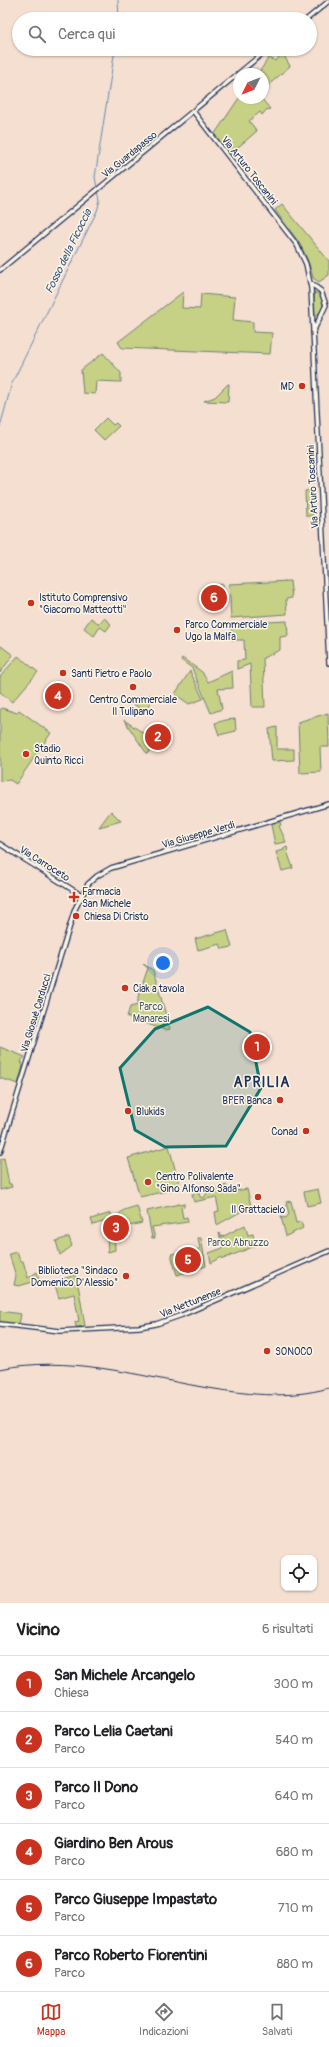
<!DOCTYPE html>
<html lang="it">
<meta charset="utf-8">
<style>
:root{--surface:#fff;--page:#f2f2f2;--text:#202124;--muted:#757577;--line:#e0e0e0;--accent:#c8321e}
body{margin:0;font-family:Pangolin,sans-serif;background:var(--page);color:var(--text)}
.controls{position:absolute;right:12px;bottom:12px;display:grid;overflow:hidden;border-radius:8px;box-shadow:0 1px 3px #0004}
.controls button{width:36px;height:36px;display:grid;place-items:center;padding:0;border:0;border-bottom:1px solid var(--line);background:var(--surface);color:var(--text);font:20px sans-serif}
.compass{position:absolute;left:233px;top:68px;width:36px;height:36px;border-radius:50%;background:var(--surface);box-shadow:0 1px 3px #0004;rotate:228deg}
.you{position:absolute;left:163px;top:963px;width:14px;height:14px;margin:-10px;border:3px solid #fff;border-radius:50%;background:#1a73e8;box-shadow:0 0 0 6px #1a73e833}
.badge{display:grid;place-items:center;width:26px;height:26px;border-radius:50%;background:var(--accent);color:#fff;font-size:13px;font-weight:700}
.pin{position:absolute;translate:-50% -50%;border:2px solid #fff;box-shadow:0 1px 4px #0006}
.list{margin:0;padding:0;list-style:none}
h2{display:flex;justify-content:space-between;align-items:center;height:52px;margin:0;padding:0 16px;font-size:17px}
h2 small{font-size:13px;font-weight:400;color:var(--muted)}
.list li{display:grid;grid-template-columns:26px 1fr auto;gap:12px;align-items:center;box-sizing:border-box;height:56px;padding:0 16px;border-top:1px solid var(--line)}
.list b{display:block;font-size:15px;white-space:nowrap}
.list p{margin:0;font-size:13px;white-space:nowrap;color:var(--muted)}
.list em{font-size:13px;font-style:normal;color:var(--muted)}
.icon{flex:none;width:22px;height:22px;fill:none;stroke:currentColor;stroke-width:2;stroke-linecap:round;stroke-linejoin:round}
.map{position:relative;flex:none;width:329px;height:1603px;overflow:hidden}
.search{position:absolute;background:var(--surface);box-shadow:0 1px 3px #0004;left:12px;right:12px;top:12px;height:44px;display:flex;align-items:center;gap:10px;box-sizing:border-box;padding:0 14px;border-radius:22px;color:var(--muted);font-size:15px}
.sheet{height:388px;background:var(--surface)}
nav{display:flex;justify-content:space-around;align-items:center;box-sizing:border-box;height:56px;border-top:1px solid var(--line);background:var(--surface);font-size:11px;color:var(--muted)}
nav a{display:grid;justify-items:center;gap:2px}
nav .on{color:var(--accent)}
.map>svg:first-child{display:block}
.green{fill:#c6d185;stroke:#708072}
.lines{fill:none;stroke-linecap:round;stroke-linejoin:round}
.stream{stroke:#648ab6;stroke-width:1}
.secondary-casing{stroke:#1b2f5e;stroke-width:6}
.primary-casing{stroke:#1b2f5e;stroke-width:6}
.secondary{stroke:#fcf5e5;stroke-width:3.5}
.primary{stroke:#fcf5e5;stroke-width:3.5}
.rail{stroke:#1b2f5e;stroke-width:1}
.marked{fill:#0f766e;fill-opacity:0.2;stroke:#0f766e;stroke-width:3;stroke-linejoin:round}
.poi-dot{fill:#c8321e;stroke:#fcf5e5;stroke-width:1.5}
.labels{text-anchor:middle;stroke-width:3;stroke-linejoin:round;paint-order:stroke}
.street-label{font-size:10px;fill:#1b2f5e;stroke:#fcf5e5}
.poi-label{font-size:10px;fill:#1b2f5e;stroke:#fcf5e5;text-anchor:start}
.park-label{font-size:10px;fill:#465868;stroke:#fcf5e5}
.water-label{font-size:11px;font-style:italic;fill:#3a5583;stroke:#fcf5e5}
.district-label{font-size:14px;font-weight:bold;letter-spacing:1px;fill:#1b2f5e;stroke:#fcf5e5}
</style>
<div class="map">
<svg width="329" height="1603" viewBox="0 0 329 1603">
<rect width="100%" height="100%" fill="#f5dfd0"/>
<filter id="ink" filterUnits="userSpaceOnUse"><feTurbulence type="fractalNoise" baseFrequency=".025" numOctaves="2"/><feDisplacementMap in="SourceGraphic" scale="8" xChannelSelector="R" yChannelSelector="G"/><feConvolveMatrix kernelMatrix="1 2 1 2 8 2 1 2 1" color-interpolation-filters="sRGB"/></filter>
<g filter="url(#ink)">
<path class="green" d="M285,49H289L283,54L290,66L264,89L263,94V74H258L269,57L265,55L268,54L271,59L276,61Z
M239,98H261L270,109L268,110L267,109L262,115L260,112L249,121L257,131L230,154L214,135Z
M282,204L329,261V275L319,282L313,278C306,247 293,235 275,210Z
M183,292L182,308L200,309L201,294L235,297L233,320L253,322V332L272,333L270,354L122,348L118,342Z
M314,292L319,294L322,297L323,308L317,315H315Z
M103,353L121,373V382L96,381L95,394L83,393L81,370Z
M228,384H229L228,402L204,401L215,397Z
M106,418L113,425L116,423L119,426L104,440L94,430Z
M311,490L313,516H306L305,491Z
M290,581L292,598L286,599L287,614L231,618L229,584Z
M223,584L224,609L205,610L203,587Z
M91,618L99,624L104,618L111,624L106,631L100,627L94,636L84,628Z
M287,621L288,636L280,637V650L263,658L265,707H252L250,664L237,669V661L245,660L244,640H232L231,624Z
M1,646L13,655L0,673V647Z
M18,656L38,672L12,702L0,692V677Z
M182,658L202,672L208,682L232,671L233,688L218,689L222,709L211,713L192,668L181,660Z
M190,671L203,699L189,704L175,694Z
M58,685L68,692L59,706H55L48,700Z
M150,695L154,696L145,711L126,700Z
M2,708L17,713L19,710L51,733L16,784L10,780L0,781V710Z
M328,713L329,747H320L321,772L300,773L298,722Z
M235,719L236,731L219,735L215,723L226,720Z
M124,720L149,737L157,728L168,736L148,744L147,746L151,749L147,754Z
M277,727V749H294V760L272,761L269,729Z
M111,811L121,821L99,827Z
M280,822L281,825L279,826L286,842L275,844L271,825Z
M287,847L288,850L287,851L293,868L282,871L276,852L284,850V848Z
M227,930L232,947L222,949L220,944L198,950L195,939Z
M143,964L153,970L170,1029L165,1030L127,1017L130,1007L138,1005V997L148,968Z
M0,1047L25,1057L21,1061L23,1066L18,1084L0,1078Z
M169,1146L180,1188L140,1197L128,1158Z
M4,1158L9,1184H11L12,1187L0,1190V1160Z
M226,1185L229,1192L247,1189L251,1206L217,1225L215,1212L219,1211L216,1197L194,1202L192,1194L199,1193L200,1197L204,1198L207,1193L202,1188L210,1186L214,1191Z
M318,1189L321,1203L307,1206L304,1192Z
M291,1201L296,1223L301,1222L303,1228L286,1236L281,1217L286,1218L289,1214L286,1202Z
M184,1203V1206L181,1207L183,1218L187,1217L188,1222L152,1227L155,1238H152L147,1211Z
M137,1206L142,1223L114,1230L115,1250L108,1252L106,1221L93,1225L91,1219L111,1213L113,1219L124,1210Z
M245,1225L248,1235L253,1234L255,1246L223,1259L222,1257L211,1263L209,1253L223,1248L219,1233L222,1237Z
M69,1237L72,1246L60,1255L56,1241Z
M198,1238H201L206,1266L177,1275L171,1254L200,1249Z
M17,1252L20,1261H23L28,1278L37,1272L39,1280L19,1286L14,1285L16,1276L9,1254Z
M75,1275L79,1290L85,1326L76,1327L75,1322L79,1321L74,1294L59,1298L54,1282Z
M0,1311L21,1314L19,1325L0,1322Z"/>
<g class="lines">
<path class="stream" d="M118,0L119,19
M97,188L95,177L115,49
M0,427L12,383L97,211L100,200L98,191"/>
<g class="secondary-casing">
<path id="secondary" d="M307,19L329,1
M193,111L297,245L306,264L311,288L329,663
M0,270L268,49
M310,283L321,291L326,305L313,332
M0,844L81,895
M0,1152L75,909L88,884L97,876L111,868L329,804"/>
</g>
<g class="primary-casing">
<path id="primary" d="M0,1324L60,1331L139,1327L156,1324L182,1315L329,1251"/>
</g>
<use href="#secondary" class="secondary"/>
<use href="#primary" class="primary"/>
<path class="rail" d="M0,1369C68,1355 135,1375 202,1387C245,1394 286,1400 329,1388"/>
</g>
</g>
<path class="marked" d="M208,1007L250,1032L261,1088L226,1146L165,1147L135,1130L120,1068L155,1029Z"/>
<g class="poi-dot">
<circle cx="302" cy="386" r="4"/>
<circle cx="31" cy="603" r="4"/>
<circle cx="177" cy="630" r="4"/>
<circle cx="63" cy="673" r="4"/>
<circle cx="133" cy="687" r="4"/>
<circle cx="26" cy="754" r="4"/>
<path d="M72 891h4v4h4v4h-4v4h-4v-4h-4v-4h4z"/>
<circle cx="76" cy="916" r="4"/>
<circle cx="125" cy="988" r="4"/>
<circle cx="280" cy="1100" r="4"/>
<circle cx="128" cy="1111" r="4"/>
<circle cx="306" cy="1131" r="4"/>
<circle cx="148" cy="1182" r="4"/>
<circle cx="258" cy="1197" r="4"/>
<circle cx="126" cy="1276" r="4"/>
<circle cx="267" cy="1351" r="4"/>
</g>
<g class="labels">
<g class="street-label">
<text transform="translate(129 154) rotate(-39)" y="4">Via Guardapasso</text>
<text transform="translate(250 170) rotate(52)" y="4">Via Arturo Toscanini</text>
<text transform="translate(312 487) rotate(-93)" y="4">Via Arturo Toscanini</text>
<text transform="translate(198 834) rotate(-16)" y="4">Via Giuseppe Verdi</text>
<text transform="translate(45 863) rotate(32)" y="4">Via Carroceto</text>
<text transform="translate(35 1013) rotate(-73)" y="4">Via Giosuè Carducci</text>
<text transform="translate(190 1302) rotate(-22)" y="4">Via Nettunense</text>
</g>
<g class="poi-label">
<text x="294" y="390" text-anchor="end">MD</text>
<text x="39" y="601">Istituto Comprensivo<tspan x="39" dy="12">"Giacomo Matteotti"</tspan></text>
<text x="185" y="628">Parco Commerciale<tspan x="185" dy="12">Ugo la Malfa</tspan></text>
<text x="71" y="677">Santi Pietro e Paolo</text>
<text x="133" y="703" text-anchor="middle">Centro Commerciale<tspan x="133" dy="12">Il Tulipano</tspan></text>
<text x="34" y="752">Stadio<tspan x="34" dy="12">Quinto Ricci</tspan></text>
<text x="82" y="895">Farmacia<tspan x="82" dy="12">San Michele</tspan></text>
<text x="84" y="920">Chiesa Di Cristo</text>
<text x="133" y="992">Ciak a tavola</text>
<text x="272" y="1104" text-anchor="end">BPER Banca</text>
<text x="136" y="1115">Blukids</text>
<text x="298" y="1135" text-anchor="end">Conad</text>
<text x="156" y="1180">Centro Polivalente<tspan x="156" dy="12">"Gino Alfonso Sada"</tspan></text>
<text x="258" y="1213" text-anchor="middle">Il Grattacielo</text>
<text x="118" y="1274" text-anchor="end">Biblioteca "Sindaco<tspan x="118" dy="12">Domenico D'Alessio"</tspan></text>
<text x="275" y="1355">SONOCO</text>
</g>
<g class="park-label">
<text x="151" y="1010">Parco<tspan x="151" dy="12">Manaresi</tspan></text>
<text x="238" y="1246">Parco Abruzzo</text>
</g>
<g class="water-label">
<text transform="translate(68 251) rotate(-64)" y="4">Fosso della Ficoccia</text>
</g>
<g class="district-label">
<text x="262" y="1087">APRILIA</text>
</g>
</g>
</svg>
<div class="controls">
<button><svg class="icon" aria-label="locate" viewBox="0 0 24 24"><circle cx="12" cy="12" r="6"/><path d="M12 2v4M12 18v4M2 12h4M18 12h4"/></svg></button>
</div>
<svg class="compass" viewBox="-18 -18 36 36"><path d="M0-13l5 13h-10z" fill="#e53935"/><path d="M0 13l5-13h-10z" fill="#757577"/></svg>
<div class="you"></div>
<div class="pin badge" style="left:257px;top:1047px">1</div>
<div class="pin badge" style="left:158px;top:737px">2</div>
<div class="pin badge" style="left:116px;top:1228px">3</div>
<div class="pin badge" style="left:58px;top:696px">4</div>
<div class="pin badge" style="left:188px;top:1260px">5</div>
<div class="pin badge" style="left:214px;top:598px">6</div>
<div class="search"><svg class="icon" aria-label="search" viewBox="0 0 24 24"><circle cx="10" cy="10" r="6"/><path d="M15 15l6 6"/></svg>Cerca qui</div>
</div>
<section class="sheet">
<h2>Vicino<small>6 risultati</small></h2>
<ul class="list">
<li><span class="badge">1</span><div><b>San Michele Arcangelo</b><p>Chiesa</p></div><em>300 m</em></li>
<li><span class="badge">2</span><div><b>Parco Lelia Caetani</b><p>Parco</p></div><em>540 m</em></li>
<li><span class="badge">3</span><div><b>Parco Il Dono</b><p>Parco</p></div><em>640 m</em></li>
<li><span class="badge">4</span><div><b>Giardino Ben Arous</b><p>Parco</p></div><em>680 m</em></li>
<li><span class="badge">5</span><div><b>Parco Giuseppe Impastato</b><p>Parco</p></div><em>710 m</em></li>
<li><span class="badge">6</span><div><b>Parco Roberto Fiorentini</b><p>Parco</p></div><em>880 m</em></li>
</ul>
</section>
<nav>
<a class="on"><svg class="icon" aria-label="map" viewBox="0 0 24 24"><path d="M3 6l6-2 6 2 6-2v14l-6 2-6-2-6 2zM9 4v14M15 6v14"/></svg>Mappa</a>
<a><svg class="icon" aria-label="directions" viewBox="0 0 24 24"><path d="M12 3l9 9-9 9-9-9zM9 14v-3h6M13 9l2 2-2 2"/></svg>Indicazioni</a>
<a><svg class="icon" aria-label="saved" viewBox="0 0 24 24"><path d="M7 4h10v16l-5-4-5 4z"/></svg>Salvati</a>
</nav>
